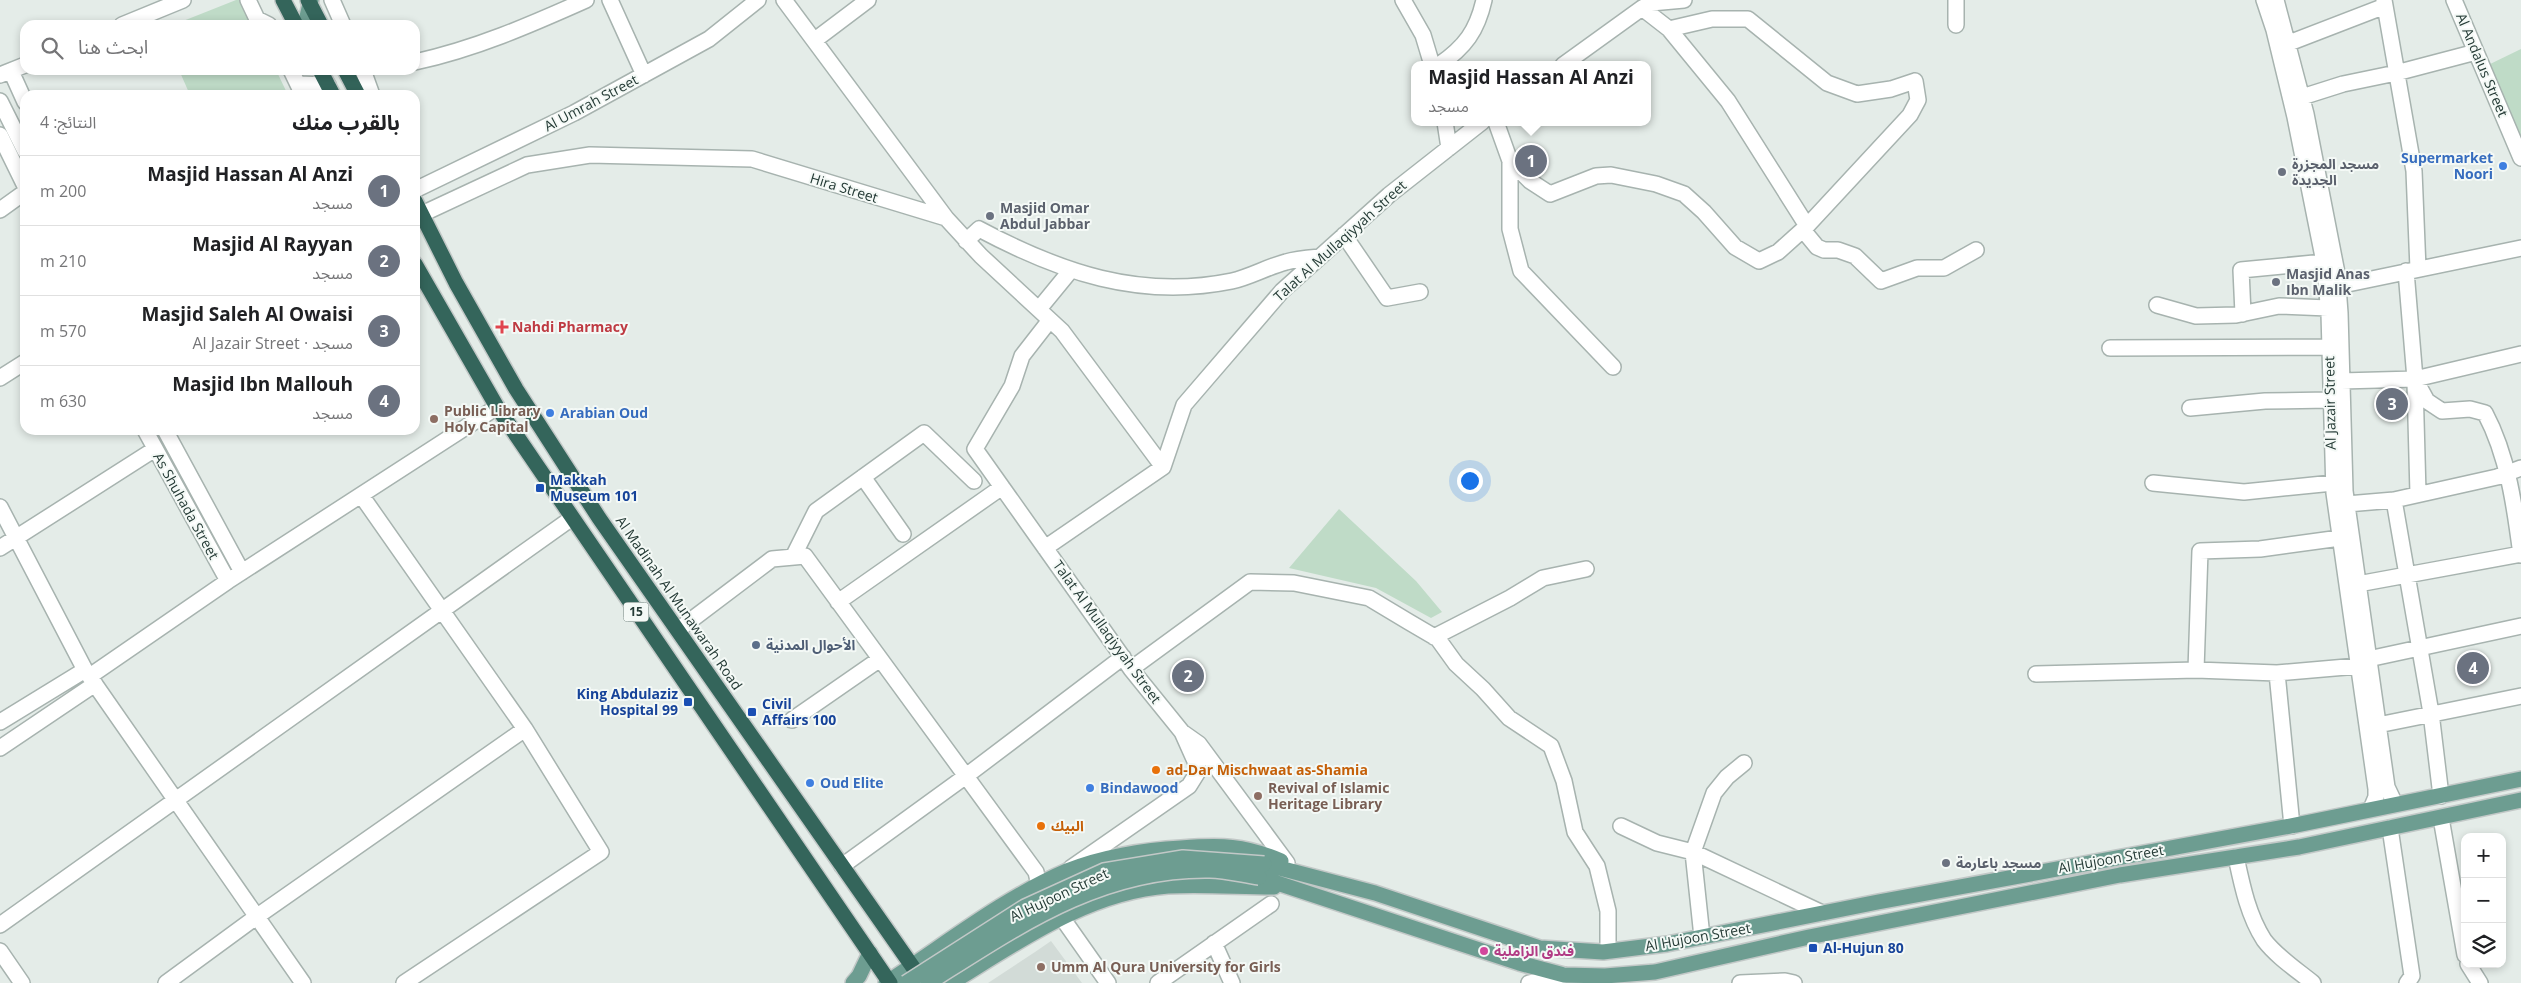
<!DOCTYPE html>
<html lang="ar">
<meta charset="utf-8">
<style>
:root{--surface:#fff;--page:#f2f2f2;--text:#202124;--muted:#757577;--line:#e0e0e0;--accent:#785044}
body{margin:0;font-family:"Open Sans","Noto Sans Arabic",sans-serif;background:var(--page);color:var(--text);direction:rtl}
.controls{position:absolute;right:15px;bottom:15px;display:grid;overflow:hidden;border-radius:10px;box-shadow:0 2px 8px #0003}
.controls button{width:45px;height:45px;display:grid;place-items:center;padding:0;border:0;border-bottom:1px solid var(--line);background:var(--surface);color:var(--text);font:25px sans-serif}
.you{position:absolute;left:1469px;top:480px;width:18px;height:18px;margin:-12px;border:4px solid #fff;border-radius:50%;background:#1a73e8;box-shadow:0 0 0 8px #1a73e833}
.badge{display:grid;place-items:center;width:32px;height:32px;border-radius:50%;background:var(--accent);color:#fff;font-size:16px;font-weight:700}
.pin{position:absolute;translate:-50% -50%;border:2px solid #fff;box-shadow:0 1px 5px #0006}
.popup{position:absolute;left:1411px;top:61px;width:240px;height:65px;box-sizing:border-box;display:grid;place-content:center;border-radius:10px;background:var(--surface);filter:drop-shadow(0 1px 4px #0005);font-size:16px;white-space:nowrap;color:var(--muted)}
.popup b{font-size:19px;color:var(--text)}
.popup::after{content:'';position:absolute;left:50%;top:100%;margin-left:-10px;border:10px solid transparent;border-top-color:var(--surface)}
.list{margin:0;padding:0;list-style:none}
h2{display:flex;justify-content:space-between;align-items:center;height:65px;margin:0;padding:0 20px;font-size:21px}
h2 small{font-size:16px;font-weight:400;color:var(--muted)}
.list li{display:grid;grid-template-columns:32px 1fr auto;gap:15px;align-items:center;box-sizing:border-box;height:70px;padding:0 20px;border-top:1px solid var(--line)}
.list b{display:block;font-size:19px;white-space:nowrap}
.list p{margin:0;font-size:16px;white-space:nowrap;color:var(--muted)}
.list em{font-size:16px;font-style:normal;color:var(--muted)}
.icon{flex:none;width:28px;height:28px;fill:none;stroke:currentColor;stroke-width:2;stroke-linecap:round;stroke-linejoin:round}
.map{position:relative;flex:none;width:2521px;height:983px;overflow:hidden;direction:ltr}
.search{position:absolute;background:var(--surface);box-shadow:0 2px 8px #0003;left:20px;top:20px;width:400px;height:55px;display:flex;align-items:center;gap:12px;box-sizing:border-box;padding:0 18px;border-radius:15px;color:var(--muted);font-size:19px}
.panel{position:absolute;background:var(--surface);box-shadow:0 2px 8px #0003;left:20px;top:90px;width:400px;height:345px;border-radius:15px;direction:rtl}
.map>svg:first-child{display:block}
.built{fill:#d2dbd7}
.green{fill:#bfdbc7}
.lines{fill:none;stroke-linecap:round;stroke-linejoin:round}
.minor-casing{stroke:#a7b3af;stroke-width:18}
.major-casing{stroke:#c2c8c7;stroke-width:18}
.highway-casing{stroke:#c2c8c7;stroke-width:18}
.minor{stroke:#fff;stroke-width:15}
.major{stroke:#6d9d91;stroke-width:15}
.highway{stroke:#34655b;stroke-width:15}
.major-bridge-casing{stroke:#c2c8c7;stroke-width:18;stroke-linecap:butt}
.major-bridge{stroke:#6d9d91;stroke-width:15}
.shop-dot{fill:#3f7fe0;stroke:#f4f9f6;stroke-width:2}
.worship-dot{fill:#6b7280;stroke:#f4f9f6;stroke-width:2}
.health-dot{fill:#e0444e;stroke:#f4f9f6;stroke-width:2}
.education-dot{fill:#8d6e63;stroke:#f4f9f6;stroke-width:2}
.transit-dot{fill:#1a4fb4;stroke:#f4f9f6;stroke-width:2}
.service-dot{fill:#5c6f8a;stroke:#f4f9f6;stroke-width:2}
.food-dot{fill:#e8710a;stroke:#f4f9f6;stroke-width:2}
.hotel-dot{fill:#d1479c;stroke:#f4f9f6;stroke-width:2}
.labels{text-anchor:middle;stroke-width:4;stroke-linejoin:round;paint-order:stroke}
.shield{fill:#f4f9f6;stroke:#637470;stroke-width:1}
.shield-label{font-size:12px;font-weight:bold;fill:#253b36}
.street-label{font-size:14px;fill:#253b36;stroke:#f4f9f6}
.shop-label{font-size:14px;font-weight:bold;fill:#366cbe;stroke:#f4f9f6;text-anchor:start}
.worship-label{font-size:14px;font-weight:bold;fill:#5b616d;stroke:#f4f9f6;text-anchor:start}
.health-label{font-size:14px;font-weight:bold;fill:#be3a42;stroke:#f4f9f6;text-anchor:start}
.education-label{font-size:14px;font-weight:bold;fill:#785e54;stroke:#f4f9f6;text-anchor:start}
.transit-label{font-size:14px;font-weight:bold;fill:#164399;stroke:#f4f9f6;text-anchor:start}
.service-label{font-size:14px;font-weight:bold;fill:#4e5e75;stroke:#f4f9f6;text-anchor:start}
.food-label{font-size:14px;font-weight:bold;fill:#c56008;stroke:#f4f9f6;text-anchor:start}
.hotel-label{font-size:14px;font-weight:bold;fill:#b23c85;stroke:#f4f9f6;text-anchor:start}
</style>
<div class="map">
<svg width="2521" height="983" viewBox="0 0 2521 983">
<rect width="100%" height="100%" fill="#e4ece8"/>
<path class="built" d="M1051,941L1082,983H988L1035,952Z"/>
<path class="green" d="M236,0H241L254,25H173Z
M2521,49V144L2486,66Z
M179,70H276L288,95H190Z
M1339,509L1416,581L1442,612L1431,618L1376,588L1289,568Z"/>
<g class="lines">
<g class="minor-casing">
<path id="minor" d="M248,0L257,19L269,25
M332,0L343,25
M610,0L644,75
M784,0L946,218
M1403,0L1423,35L1432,65
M1956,0V25
M2264,0L2274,30L2295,117L2324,262L2329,313L2334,493L2376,789V797L2371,809
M2276,0L2306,114L2337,273L2340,313L2345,491L2387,787L2395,804
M2384,0L2414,171L2418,269
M2454,0L2521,158
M1651,3L1684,0
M122,25L183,0
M1669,29L1728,101L1807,226
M815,40L868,0
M2289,43L2385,6
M415,62C475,49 530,25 586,0
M1439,65C1465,47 1477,31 1484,0
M1563,65L1642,8L1657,0
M291,70L303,95
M363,70L372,95
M11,71L25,102
M0,75L25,65
M298,84L328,85
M2302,97L2343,84L2396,73L2476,52
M0,101L25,151
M1445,122L1449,148
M1496,122L1510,161L1530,181L1550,194L1596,176L1611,175L1656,184L1684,194L1704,212L1735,247L1759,261L1778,252L1807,226L1910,115L1918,100L1915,81L1891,89L1857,94L1827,83L1748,19H1712L1669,29L1642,8
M0,135L25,186
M1510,161V229L1521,271L1613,367
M415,190L574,113L709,39L758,0
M0,210L25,192
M422,214L527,165L590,155L752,159L946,218L981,256L1062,331L1163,467
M1803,230L1817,247L1824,250H1838L1855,256L1881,281L1917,268H1944L1976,250
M1344,235L1387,298L1420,292
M966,241L979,229C1060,272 1139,300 1232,281C1250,277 1267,267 1286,262C1296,259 1309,258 1320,257
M2406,271L2415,379L2427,401L2442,411L2470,409L2485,413C2508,456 2515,508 2521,555
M2338,286L2521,248
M2157,305L2196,316L2236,315L2279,306L2328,308
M1039,309L1071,270
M2243,314L2241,270L2324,262
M1050,320L1022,356L1012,386L975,449L1131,669L1182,732L1199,770L1189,786L1071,868
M2110,348L2329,347
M0,378L25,362
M2341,381L2415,379L2521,354
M2415,383L2418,494
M2190,408L2265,401L2330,400
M145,430L228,581
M165,430L242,572
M863,477L903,534
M2153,483L2244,492L2333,483
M361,495L525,729L601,852L404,983
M2394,500L2431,713L2441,796
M2347,504L2394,500L2497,477L2521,468
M0,507L85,670L303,983
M0,548L155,449
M1045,548L1163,467L1184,405L1282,291L1389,195L1482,122
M793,557L816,511L924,433L974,481
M2358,584L2521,554
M838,602L1002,487
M678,630L772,559L805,556L1036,872L1039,885L1108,983
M1434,637L1510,598L1543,578L1586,569
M2359,661L2521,626
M1131,669L1250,582L1294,583L1369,598L1409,622L1438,639L1456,664L1483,689L1509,718L1551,746L1564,781L1575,832L1597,866L1608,911V951
M2196,670L2200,551L2260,549L2340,538
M2277,673L2292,826
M2036,674L2196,670L2277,673L2358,666
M90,676L228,581L497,407
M792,720L880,659
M0,722L85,670
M2378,725L2521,696
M1182,732L1199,744L1287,863
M0,748L95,684
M2441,818L2465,955
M1621,826L1657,843L1693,852L1822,913
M2390,828L2412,976L2407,983
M2236,857C2242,885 2248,915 2264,940C2277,957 2297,970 2313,983
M842,866L966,776L1123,657
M0,925L572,518
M1702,937L1693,852L1714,793L1727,777L1744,763
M1214,943L1232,983
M0,951L22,983
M2468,964L2480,983
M166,983L256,917L525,729
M1158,983L1271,904
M1529,983L1564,975
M1740,983L1785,981L1794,983"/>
</g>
<g class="major-casing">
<path id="major" d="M305,25L311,0
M1264,864L1375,893L1540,948L1603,952L1667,944L1878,902L2296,825L2521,779
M1259,877L1519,963L1564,975L1605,976L1655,972L1809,937L2120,875L2299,847L2521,800
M853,983L859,976L870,953
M886,983C945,945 1002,899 1067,871C1100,857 1145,850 1181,848C1221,845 1244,845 1281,861
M951,983C1018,942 1087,892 1168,886C1203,884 1239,887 1274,887"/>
</g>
<g class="highway-casing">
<path id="highway" d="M283,0L296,25
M308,0L321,25
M320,70L333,95
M345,70L358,95
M415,201L456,283L516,389L599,518L924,983
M415,264L497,407L890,983"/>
</g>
<use href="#minor" class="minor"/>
<use href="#major" class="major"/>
<use href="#highway" class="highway"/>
<g class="major-bridge-casing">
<path id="major-bridge" d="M906,983L1025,907L1104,871L1183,858L1264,864
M928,983C1017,927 1100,868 1210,870C1226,870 1243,875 1259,877"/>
</g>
<use href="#major-bridge" class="major-bridge"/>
</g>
<g class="shop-dot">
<circle cx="2503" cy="166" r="5"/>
<circle cx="550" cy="413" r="5"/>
<circle cx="810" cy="783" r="5"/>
<circle cx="1090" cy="788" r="5"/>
</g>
<g class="worship-dot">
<circle cx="2282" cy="172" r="5"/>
<circle cx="990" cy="216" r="5"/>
<circle cx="2276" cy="282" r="5"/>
<circle cx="1946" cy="863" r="5"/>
</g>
<path class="health-dot" d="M499.5 319.5h5v5h5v5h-5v5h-5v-5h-5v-5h5z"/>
<g class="education-dot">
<circle cx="434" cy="419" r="5"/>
<circle cx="1258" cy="796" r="5"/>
<circle cx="1041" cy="967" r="5"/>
</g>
<g class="transit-dot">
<rect x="535" y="483" width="10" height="10" rx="2.5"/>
<rect x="683" y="697" width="10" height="10" rx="2.5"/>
<rect x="747" y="707" width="10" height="10" rx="2.5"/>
<rect x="1808" y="943" width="10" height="10" rx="2.5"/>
</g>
<circle class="service-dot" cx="756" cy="645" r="5"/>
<g class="food-dot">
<circle cx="1156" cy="770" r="5"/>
<circle cx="1041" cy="826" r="5"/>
</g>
<circle class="hotel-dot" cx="1484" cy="951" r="5"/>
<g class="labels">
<rect class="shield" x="623.5" y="602.5" width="25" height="19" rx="4"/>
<g class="shield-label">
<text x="636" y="616">15</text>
</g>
<g class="street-label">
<text transform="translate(2482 65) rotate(67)" y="5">Al Andalus Street</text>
<text transform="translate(591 103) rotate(-28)" y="5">Al Umrah Street</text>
<text transform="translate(844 188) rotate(17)" y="5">Hira Street</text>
<text transform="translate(1340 241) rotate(-42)" y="5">Talat Al Mullaqiyyah Street</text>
<text transform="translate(2330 403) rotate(-91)" y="5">Al Jazair Street</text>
<text transform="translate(186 506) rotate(61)" y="5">As Shuhada Street</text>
<text transform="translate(679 603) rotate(55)" y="5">Al Madinah Al Munawarah Road</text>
<text transform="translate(1107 632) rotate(54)" y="5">Talat Al Mullaqiyyah Street</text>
<text transform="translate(2111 859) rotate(-10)" y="5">Al Hujoon Street</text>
<text transform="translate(1059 895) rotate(-25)" y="5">Al Hujoon Street</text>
<text transform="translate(1698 937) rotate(-10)" y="5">Al Hujoon Street</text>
</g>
<g class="shop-label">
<text x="2493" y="163" text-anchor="end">Supermarket<tspan x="2493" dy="16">Noori</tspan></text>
<text x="560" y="418">Arabian Oud</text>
<text x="820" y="788">Oud Elite</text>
<text x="1100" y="793">Bindawood</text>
</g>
<g class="worship-label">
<text x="2292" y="169">مسجد المجزرة<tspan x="2292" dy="16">الجديدة</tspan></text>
<text x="1000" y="213">Masjid Omar<tspan x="1000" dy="16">Abdul Jabbar</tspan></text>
<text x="2286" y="279">Masjid Anas<tspan x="2286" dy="16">Ibn Malik</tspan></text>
<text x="1956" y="868">مسجد باعارمة</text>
</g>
<g class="health-label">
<text x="512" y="332">Nahdi Pharmacy</text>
</g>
<g class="education-label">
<text x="444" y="416">Public Library<tspan x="444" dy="16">Holy Capital</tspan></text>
<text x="1268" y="793">Revival of Islamic<tspan x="1268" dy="16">Heritage Library</tspan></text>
<text x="1051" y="972">Umm Al Qura University for Girls</text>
</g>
<g class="transit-label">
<text x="550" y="485">Makkah<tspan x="550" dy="16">Museum 101</tspan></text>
<text x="678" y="699" text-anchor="end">King Abdulaziz<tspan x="678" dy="16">Hospital 99</tspan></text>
<text x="762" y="709">Civil<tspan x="762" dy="16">Affairs 100</tspan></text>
<text x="1823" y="953">Al-Hujun 80</text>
</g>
<g class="service-label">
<text x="766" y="650">الأحوال المدنية</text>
</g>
<g class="food-label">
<text x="1166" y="775">ad-Dar Mischwaat as-Shamia</text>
<text x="1051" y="831">البيك</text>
</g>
<g class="hotel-label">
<text x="1494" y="956">فندق الزاملية</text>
</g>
</g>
</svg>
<div class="controls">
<button>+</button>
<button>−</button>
<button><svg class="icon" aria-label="layers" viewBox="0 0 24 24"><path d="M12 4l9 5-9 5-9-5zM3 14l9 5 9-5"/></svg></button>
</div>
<div class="you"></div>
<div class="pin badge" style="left:1531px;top:161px;background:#6b7280">1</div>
<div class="popup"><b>Masjid Hassan Al Anzi</b>مسجد</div>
<div class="pin badge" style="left:1188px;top:676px;background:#6b7280">2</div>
<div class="pin badge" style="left:2392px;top:404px;background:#6b7280">3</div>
<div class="pin badge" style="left:2473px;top:668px;background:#6b7280">4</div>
<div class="search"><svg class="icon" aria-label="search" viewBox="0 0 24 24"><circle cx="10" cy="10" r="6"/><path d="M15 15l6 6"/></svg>ابحث هنا</div>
<section class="panel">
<h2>بالقرب منك<small>النتائج: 4</small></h2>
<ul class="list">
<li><span class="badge" style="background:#6b7280">1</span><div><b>Masjid Hassan Al Anzi</b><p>مسجد</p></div><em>200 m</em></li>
<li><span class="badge" style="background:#6b7280">2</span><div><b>Masjid Al Rayyan</b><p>مسجد</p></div><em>210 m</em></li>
<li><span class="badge" style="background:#6b7280">3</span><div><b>Masjid Saleh Al Owaisi</b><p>مسجد · Al Jazair Street</p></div><em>570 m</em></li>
<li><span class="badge" style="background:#6b7280">4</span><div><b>Masjid Ibn Mallouh</b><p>مسجد</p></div><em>630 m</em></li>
</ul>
</section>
</div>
